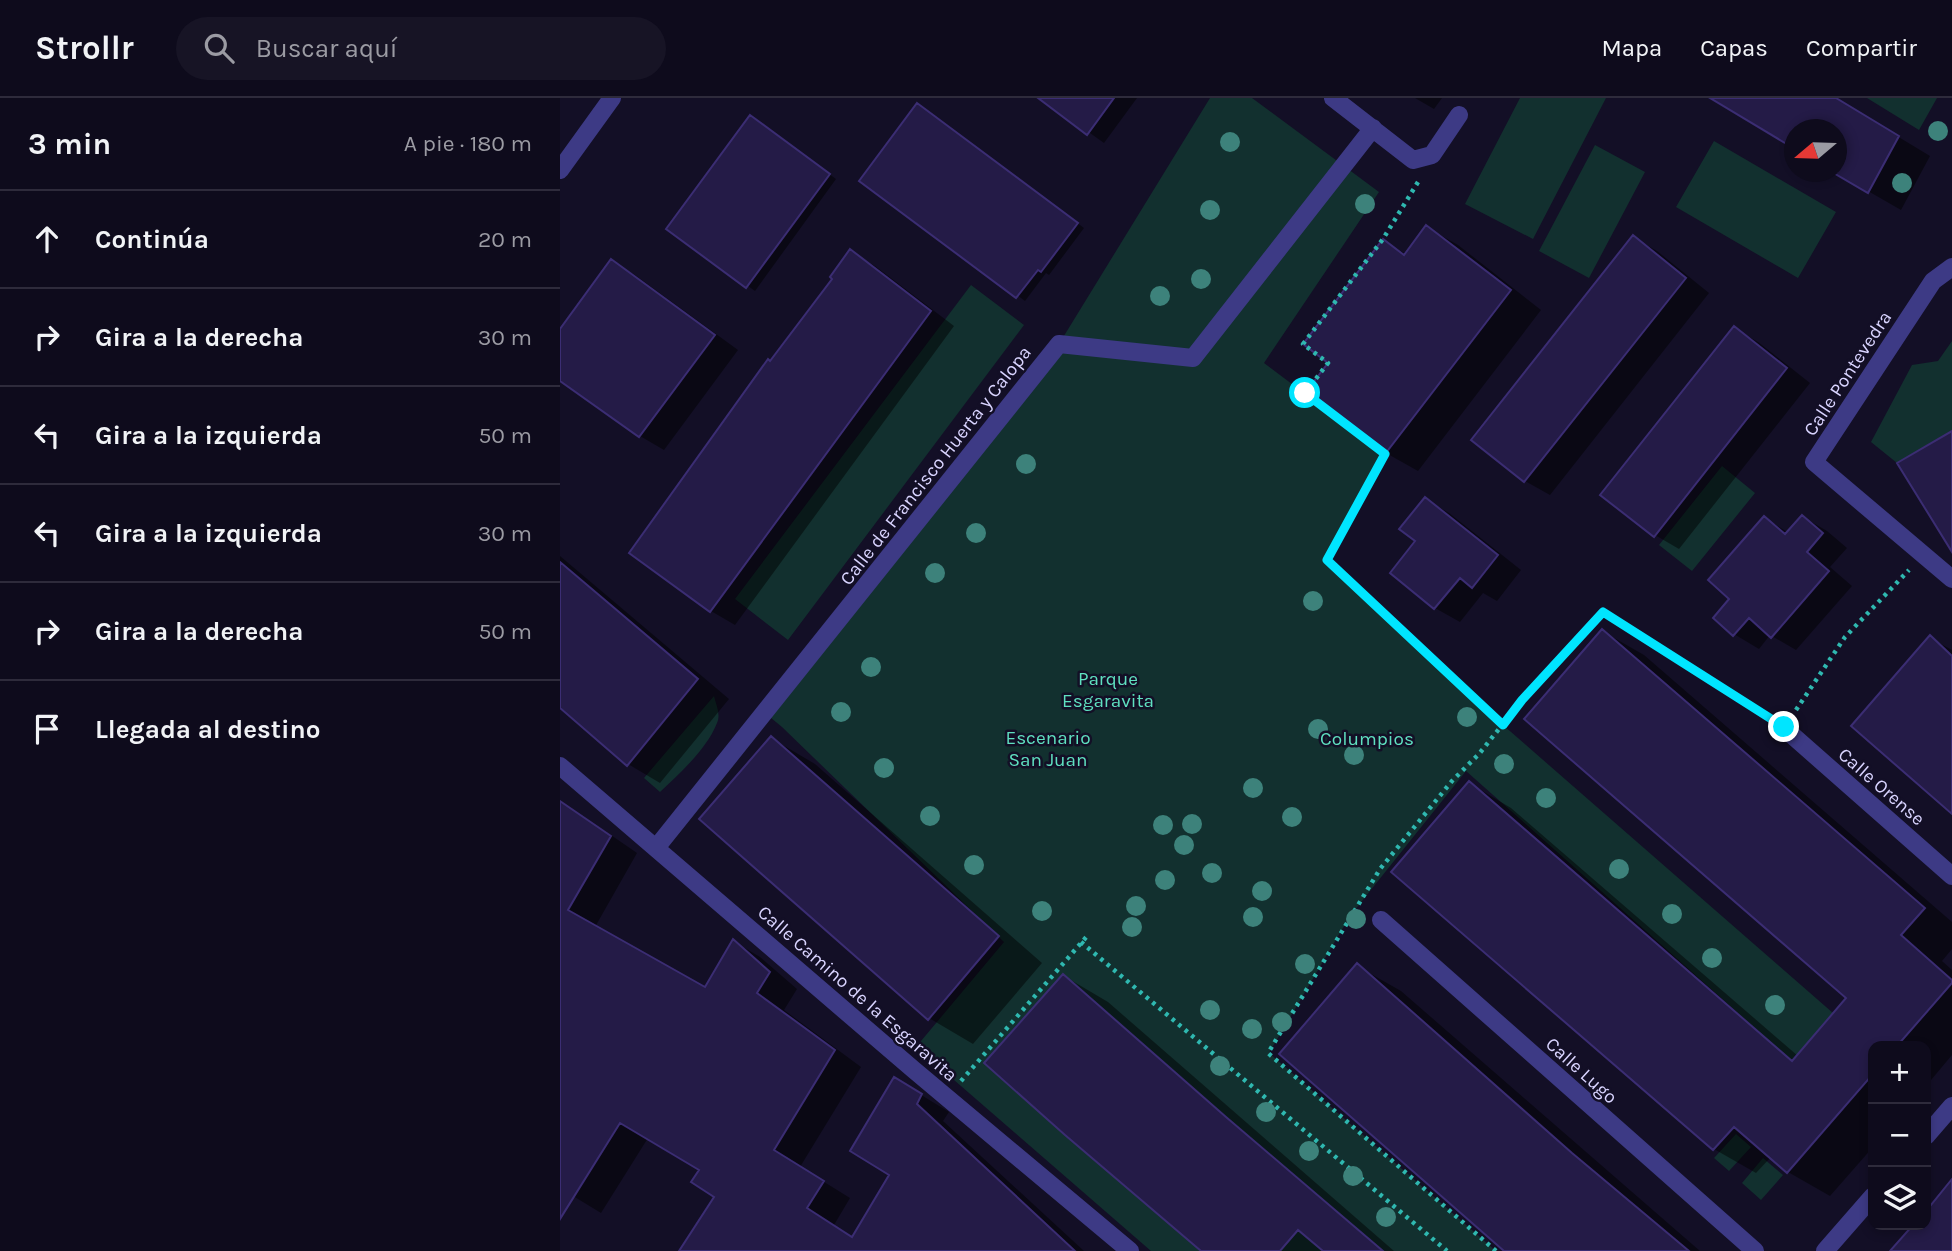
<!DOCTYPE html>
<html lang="es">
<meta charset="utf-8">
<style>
:root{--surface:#0e0b1c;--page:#171425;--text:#f1f3f6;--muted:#9b9ba3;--line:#2e2b3b}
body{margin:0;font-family:Karla,sans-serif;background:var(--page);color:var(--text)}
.controls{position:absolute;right:21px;bottom:21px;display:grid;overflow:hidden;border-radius:14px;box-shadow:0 4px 10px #0003}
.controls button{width:63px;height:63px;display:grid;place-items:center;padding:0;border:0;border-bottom:2px solid var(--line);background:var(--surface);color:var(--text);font:35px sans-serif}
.compass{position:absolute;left:1224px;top:21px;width:63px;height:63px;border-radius:50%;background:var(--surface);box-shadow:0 4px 10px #0003;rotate:251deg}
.stop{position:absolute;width:21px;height:21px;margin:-16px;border:5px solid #00e5ff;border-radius:50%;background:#fff}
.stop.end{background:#00e5ff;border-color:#fff;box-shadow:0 2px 7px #0008}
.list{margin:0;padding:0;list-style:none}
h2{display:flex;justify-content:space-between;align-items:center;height:91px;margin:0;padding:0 28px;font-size:30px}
h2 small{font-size:23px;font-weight:400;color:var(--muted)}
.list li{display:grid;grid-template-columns:46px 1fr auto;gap:21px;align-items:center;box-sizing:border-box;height:98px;padding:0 28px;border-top:2px solid var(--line)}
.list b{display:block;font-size:26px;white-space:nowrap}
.list em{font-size:23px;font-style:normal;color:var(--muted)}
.icon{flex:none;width:38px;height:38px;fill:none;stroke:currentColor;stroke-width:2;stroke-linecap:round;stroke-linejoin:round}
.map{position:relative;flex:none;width:1392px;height:1153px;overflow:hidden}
header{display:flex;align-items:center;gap:42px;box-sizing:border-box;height:98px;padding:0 35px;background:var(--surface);border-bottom:2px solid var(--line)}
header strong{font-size:33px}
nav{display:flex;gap:38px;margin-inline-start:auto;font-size:24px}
.search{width:490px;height:63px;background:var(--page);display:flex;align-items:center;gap:18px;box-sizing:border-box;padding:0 24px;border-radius:38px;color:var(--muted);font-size:26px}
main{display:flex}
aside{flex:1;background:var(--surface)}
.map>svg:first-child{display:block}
.green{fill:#12302f}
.shadow{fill:#0007}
.building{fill:#241b47;stroke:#3b2d73;stroke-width:2}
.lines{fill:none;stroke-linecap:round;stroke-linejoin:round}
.path{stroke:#2fb8b0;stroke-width:4.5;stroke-dasharray:3.5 5;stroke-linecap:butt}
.minor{stroke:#3d3a85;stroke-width:18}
.tree{fill:#3d827b}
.route{stroke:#00e5ff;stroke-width:9}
.labels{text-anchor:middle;stroke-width:5;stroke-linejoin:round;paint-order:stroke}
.street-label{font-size:19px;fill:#d9d4ff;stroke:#130f26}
.park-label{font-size:19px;fill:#5fe0c0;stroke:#130f26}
</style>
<header>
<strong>Strollr</strong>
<div class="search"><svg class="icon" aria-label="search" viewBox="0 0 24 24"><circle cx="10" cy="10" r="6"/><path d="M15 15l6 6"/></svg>Buscar aquí</div>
<nav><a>Mapa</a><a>Capas</a><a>Compartir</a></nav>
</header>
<main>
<aside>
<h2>3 min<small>A pie · 180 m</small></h2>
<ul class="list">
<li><svg class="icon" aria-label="ahead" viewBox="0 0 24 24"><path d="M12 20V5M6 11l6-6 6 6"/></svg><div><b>Continúa</b></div><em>20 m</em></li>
<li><svg class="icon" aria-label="right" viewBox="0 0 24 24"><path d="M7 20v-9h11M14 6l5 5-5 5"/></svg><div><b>Gira a la derecha</b></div><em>30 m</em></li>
<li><svg class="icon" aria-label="left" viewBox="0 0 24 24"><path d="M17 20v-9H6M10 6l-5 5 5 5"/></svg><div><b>Gira a la izquierda</b></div><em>50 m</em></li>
<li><svg class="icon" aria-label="left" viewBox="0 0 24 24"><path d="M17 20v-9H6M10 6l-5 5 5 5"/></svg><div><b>Gira a la izquierda</b></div><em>30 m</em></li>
<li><svg class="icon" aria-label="right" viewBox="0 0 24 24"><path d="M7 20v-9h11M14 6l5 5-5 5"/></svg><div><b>Gira a la derecha</b></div><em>50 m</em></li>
<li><svg class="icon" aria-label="arrive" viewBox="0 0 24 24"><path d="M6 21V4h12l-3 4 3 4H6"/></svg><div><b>Llegada al destino</b></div></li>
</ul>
</aside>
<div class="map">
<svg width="1392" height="1153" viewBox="0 0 1392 1153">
<rect width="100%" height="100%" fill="#130f26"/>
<path class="green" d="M650,0H692L819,94L704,265L825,356L768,462L943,627L1273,915L1232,963L906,673L790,818L709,955L936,1153H591L356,949L444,844L222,629L205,615L499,246Z
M960,0H1046L973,141L905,106Z
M1307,0H1377L1359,32Z
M1154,43L1276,114L1238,180L1116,109Z
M1035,47L1085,74L1029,180L979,153Z
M411,187L464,227L228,542L175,501Z
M1392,243V332L1337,365L1311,344L1352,267L1378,263Z
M1162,368L1195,395L1132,473L1099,447Z
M154,598C156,607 161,616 157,625C147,651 119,676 100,694L84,680Z
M1176,1036L1191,1049L1169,1073L1154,1060Z
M1203,1060L1223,1077L1201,1102L1182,1085Z"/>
<path class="shadow" d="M481,0H577L544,45Z
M855,0H882L874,11Z
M1153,0H1274L1370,58L1341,112L1275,74L1276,32Z
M365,12L524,130L489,177L486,175L465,203L302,83Z
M198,24L276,81L195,193L108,131Z
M866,129L898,147L981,212L858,373L826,355L747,294L770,264L823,143L846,156Z
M1073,139L1097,153L1149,195L990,397L965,383L913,341Z
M291,154L315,168L394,228L175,527L151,513L211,265L275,180Z
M51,163L75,177L178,252L104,352L80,338L0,280V234Z
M1174,230L1198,244L1250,285L1119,451L1095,437Z
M865,401L889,415L961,472L937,503L923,495L900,524L875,510L832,475L857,443Z
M1243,419L1267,433L1287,450L1270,469L1292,488L1236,552L1210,537L1199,551L1174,536L1172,501L1205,420L1229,435Z
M0,458L169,601L100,685L68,666L0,608Z
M1042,533L1084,557L1392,824V851L1382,863L1392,872V957L1366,988V948H1313V1049L1270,1098L1228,1074L1211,1059L1196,1075L1154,1051L909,685L951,710L1238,958L1288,900Z
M1370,540L1392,552V713Z
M211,640L255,666L482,865L413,946L369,920Z
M0,702L77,755L35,829L146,891L173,843L200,859L237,891L224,912L301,969L240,1069L290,1100L274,1127L294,1140L332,1076L335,981L389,1014L383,1023L524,1153H121L157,1099L141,1071L88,1040L41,1115L0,1090Z
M797,868L841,893L1140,1153H948Z
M504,878L548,904L834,1153H642Z"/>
<path class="building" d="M478,0H554L527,37Z
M1150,0H1276L1339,38L1308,95L1272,74H1277V32H1235V51Z
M357,5L518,125L481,174L478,172L456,200L299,83Z
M190,17L270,76L186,190L106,131Z
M866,127L951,192L825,356L745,295L768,265L743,246L823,141L844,157Z
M1073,137L1126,180L964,384L911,342Z
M290,151L371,213L150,514L69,455L208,261L210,263L272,181L270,179Z
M51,161L155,237L79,339L0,283V231Z
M1174,228L1227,270L1094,439L1040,397Z
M1392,333V454L1337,365Z
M865,399L938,457L912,490L900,480L874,511L830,475L855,443L839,431Z
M1242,417L1263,435L1247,454L1269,473L1211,540L1189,520L1173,538L1153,520L1169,501L1148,482L1204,418L1225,436Z
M0,464L138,581L67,668L0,610Z
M1042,531L1365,810L1341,837L1392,882V885L1337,948H1313V976L1227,1075L1174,1029L1153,1052L831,774L909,683L1232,963L1286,900L964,621Z
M1370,537L1392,558V716L1291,628Z
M211,638L439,838L368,922L139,721Z
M0,703L51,738L8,812L145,889L173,841L210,874L197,895L275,952L214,1052L264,1083L247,1110L292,1139L329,1077L290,1053L334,979L362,996L357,1006L515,1153H119L154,1099L131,1084L139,1072L60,1025L0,1121Z
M797,865L1012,1055L1129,1153H944L719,956Z
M503,876L666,1019L823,1153H763L738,1132L720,1153H641L505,1037L424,965Z
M1392,1081V1153H1330L1353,1127H1366V1113Z"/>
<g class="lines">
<path class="path" d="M858,84L823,141L743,246L768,265L745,295L825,356L767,462L943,627
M1236,612L1285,539L1349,472
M521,844L887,1153
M401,983L528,837
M936,1153L708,955L820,771L892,683L919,656L962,602L1043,514L1205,618"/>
<path class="minor" d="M773,0L853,62L872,57L899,17
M0,72L52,0
M1392,169L1373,183L1254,364L1392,481
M1224,630L1392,778
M0,668L354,972L570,1153
M96,750L499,246L633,260L813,30
M821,822L1195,1153
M1366,1038L1392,1008
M1265,1153L1313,1098"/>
</g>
<g class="tree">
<circle cx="1378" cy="33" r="10"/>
<circle cx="670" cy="44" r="10"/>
<circle cx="1342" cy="85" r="10"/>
<circle cx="805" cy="106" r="10"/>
<circle cx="650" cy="112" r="10"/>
<circle cx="641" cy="181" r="10"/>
<circle cx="600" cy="198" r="10"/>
<circle cx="466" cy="366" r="10"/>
<circle cx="416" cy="435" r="10"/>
<circle cx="375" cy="475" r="10"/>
<circle cx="753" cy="503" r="10"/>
<circle cx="311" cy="569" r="10"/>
<circle cx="281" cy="614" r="10"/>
<circle cx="907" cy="619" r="10"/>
<circle cx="758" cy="631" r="10"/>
<circle cx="794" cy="657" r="10"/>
<circle cx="944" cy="666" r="10"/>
<circle cx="324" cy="670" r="10"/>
<circle cx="693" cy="690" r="10"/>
<circle cx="986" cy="700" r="10"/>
<circle cx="370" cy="718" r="10"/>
<circle cx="732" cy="719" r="10"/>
<circle cx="632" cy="726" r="10"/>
<circle cx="603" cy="727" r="10"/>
<circle cx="624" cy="747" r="10"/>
<circle cx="414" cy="767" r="10"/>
<circle cx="1059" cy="771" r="10"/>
<circle cx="652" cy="775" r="10"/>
<circle cx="605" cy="782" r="10"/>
<circle cx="702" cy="793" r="10"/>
<circle cx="576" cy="808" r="10"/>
<circle cx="482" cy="813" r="10"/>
<circle cx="1112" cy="816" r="10"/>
<circle cx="693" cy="819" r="10"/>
<circle cx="796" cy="821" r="10"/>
<circle cx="572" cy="829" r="10"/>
<circle cx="1152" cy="860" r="10"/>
<circle cx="745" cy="866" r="10"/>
<circle cx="1215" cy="907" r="10"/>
<circle cx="650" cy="912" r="10"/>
<circle cx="722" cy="924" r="10"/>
<circle cx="692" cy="931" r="10"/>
<circle cx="660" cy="968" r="10"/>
<circle cx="706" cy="1014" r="10"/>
<circle cx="749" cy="1053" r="10"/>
<circle cx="793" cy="1078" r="10"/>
<circle cx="826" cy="1119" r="10"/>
</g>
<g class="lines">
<path class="route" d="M745,295L825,356L767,462L943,627L962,602L1043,514L1224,629"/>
</g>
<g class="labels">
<g class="street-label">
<text transform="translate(1287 275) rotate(-57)" y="7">Calle Pontevedra</text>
<text transform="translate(375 367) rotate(-52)" y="7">Calle de Francisco Huerta y Calopa</text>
<text transform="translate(1322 688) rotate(41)" y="7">Calle Orense</text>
<text transform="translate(298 895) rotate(41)" y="7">Calle Camino de la Esgaravita</text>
<text transform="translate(1022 972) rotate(42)" y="7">Calle Lugo</text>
</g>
<g class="park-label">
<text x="548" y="587">Parque<tspan x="548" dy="22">Esgaravita</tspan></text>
<text x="488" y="646">Escenario<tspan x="488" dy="22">San Juan</tspan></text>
<text x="807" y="647">Columpios</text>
</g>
</g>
</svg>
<div class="controls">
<button>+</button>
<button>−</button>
<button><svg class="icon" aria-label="layers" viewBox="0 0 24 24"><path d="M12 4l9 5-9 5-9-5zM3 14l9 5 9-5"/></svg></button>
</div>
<svg class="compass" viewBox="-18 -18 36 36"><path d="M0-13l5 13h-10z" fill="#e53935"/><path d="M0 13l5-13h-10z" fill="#9b9ba3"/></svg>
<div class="stop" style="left:745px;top:295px"></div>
<div class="stop end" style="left:1224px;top:629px"></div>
</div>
</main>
